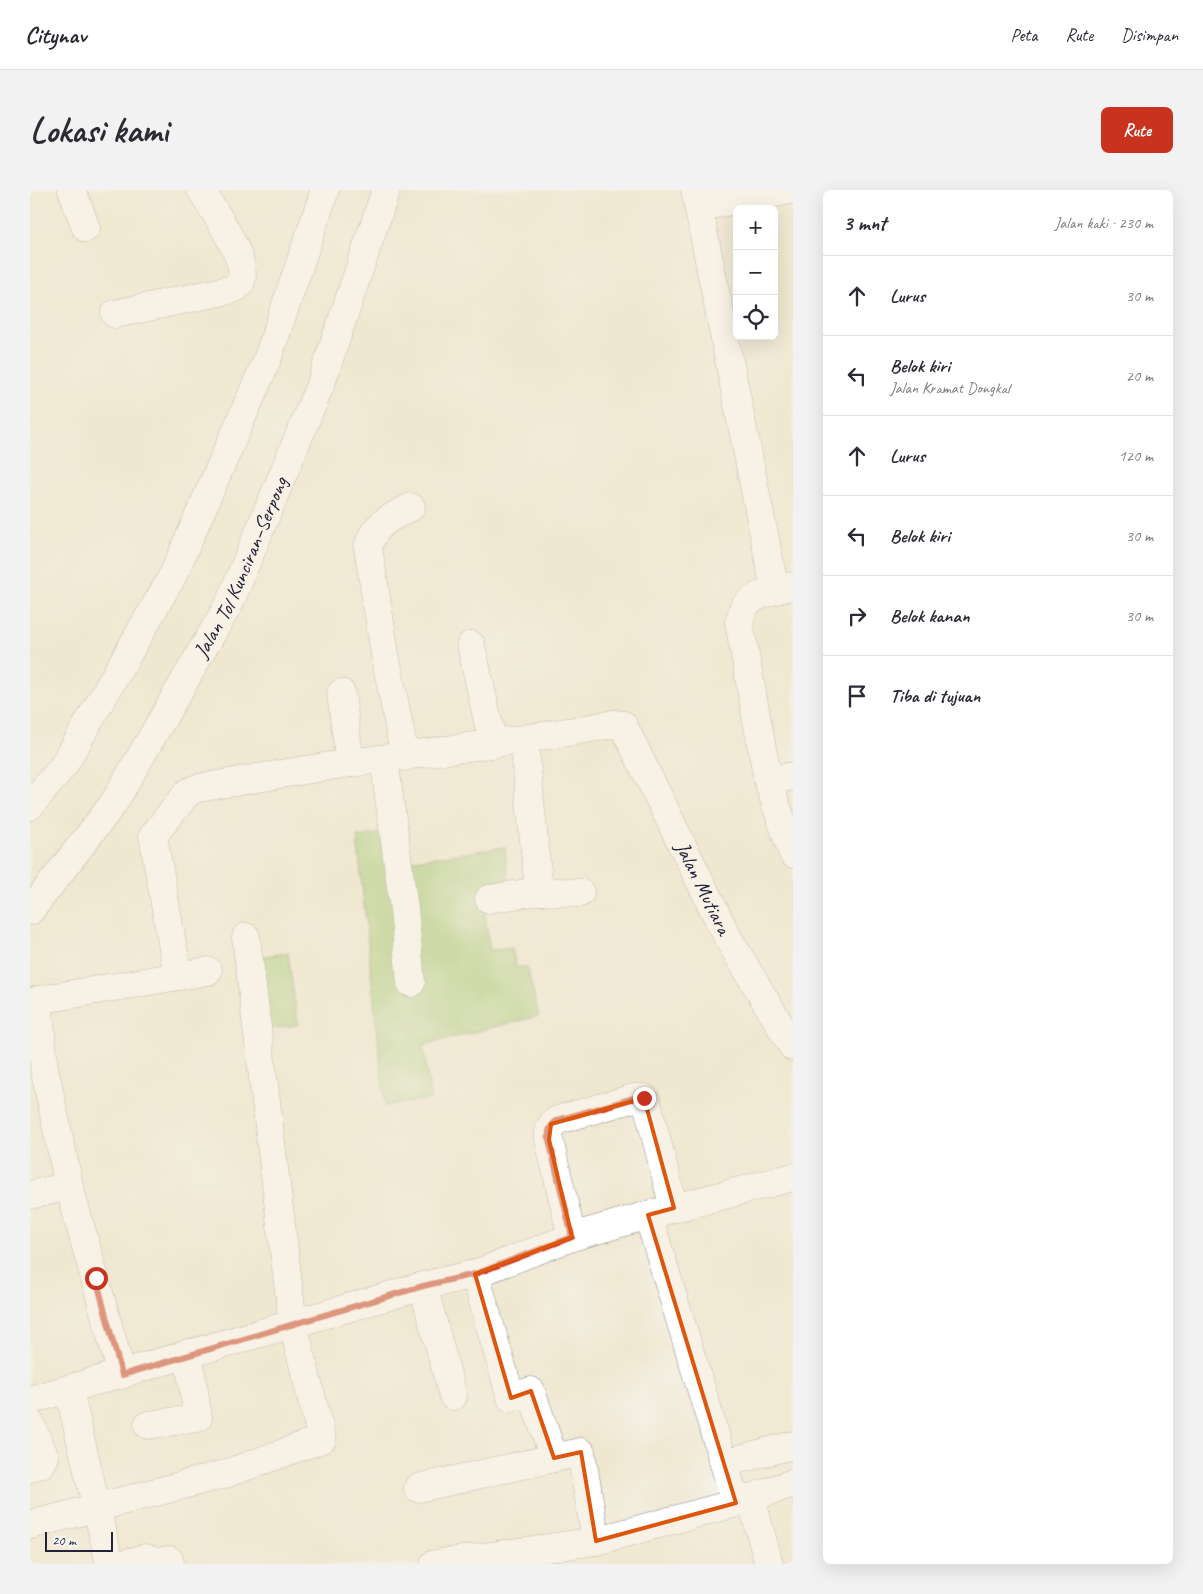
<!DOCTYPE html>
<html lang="id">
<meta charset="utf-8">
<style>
:root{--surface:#fff;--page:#f2f2f3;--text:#2b2b33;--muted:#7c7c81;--line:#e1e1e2;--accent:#c8321e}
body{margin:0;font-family:Caveat,sans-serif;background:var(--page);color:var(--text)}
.controls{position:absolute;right:15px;top:15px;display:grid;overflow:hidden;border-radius:8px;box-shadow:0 5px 20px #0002}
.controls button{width:45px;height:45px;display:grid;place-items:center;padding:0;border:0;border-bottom:1px solid var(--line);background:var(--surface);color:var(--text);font:25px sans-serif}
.scale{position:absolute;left:15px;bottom:12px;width:68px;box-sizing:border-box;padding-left:5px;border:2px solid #22223b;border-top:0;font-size:14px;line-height:18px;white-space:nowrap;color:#22223b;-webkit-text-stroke:4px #f6f6f2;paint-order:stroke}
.stop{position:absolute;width:15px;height:15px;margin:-11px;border:4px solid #c8321e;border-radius:50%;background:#fff}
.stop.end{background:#c8321e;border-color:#fff;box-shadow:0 1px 5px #0008}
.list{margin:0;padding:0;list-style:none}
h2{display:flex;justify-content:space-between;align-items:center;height:65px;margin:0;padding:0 20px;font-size:21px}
h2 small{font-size:16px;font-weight:400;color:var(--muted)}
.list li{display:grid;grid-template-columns:32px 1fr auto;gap:15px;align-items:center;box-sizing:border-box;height:80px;padding:0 20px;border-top:1px solid var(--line)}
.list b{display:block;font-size:19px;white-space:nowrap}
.list p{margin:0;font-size:16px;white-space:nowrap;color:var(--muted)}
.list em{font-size:16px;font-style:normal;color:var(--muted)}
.icon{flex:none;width:28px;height:28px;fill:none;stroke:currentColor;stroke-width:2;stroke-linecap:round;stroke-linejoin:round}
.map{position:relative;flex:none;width:763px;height:1374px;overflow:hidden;border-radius:8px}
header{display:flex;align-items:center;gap:30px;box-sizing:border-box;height:70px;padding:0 25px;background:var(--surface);border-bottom:1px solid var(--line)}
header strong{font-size:24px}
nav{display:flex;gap:28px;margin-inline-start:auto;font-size:18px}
.intro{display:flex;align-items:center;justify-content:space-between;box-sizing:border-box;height:120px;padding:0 30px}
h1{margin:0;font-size:35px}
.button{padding:12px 22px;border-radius:8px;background:var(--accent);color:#fff;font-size:18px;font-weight:700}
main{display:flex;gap:30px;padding:0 30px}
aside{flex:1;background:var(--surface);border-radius:8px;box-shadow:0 5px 20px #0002}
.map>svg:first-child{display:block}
.green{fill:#a3c974;stroke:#627658}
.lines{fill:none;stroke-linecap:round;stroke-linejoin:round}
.minor-casing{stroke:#898486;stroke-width:29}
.highway-casing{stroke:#898486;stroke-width:29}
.minor{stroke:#fff;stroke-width:28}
.highway{stroke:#fff;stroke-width:28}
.route{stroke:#c8321e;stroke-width:6}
.marked{fill:none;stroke:#de560e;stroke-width:4;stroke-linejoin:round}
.labels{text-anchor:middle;stroke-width:4;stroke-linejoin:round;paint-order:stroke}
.street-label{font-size:21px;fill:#22223b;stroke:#f6f6f2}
</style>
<header>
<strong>Citynav</strong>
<nav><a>Peta</a><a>Rute</a><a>Disimpan</a></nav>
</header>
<div class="intro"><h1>Lokasi kami</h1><a class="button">Rute</a></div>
<main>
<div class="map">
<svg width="763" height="1374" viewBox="0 0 763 1374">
<rect width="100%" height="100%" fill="#f6f6f2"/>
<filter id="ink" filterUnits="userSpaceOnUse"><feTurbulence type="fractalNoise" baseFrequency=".02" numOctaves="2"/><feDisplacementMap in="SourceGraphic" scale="10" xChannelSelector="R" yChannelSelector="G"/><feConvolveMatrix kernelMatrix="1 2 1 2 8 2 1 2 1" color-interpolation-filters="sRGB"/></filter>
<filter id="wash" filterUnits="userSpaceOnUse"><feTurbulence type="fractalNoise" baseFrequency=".0096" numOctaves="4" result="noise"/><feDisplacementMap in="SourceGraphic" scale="20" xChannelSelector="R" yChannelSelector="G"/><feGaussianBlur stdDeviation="1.12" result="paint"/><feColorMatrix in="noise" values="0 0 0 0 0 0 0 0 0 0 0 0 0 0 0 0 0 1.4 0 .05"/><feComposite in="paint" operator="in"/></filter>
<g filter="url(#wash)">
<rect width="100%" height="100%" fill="#f0e7d0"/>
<path class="green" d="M359,642L363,673L475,657L479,703L452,704L460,760L482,758L486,777H497L509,826L393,855L401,909L355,916L327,647Z
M258,763L268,835L234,840L224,767Z"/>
</g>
<g filter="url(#ink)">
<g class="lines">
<g class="minor-casing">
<g id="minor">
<path d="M42,0L56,38"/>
<path d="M665,0L745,400"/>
<path d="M669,17L761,0"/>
<path d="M85,124L199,100C205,99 209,97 211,91C219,71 182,18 171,0"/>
<path d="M762,396C747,399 724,404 714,417C712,421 711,428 709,432L738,591L763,664"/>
<path d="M441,455L463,554"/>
<path d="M311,503L320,573"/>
<path d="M494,550L509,701"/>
<path d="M375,567L355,464L338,357C344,334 361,327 381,317"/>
<path d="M354,569L374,719L381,793"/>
<path d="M738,591L763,586"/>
<path d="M459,709L509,701L550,703"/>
<path id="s1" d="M148,786L123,646L158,602L168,598C219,590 270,580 321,573C409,561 497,550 584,534L593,535L698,748L763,857"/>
<path d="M0,1005L39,996"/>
<path d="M618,1025L706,1313"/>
<path d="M542,1047L519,950C518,940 519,936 528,930L604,908H614L617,913L644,1018"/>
<path d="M445,1084L481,1208L501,1201L524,1268L551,1262L566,1351"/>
<path d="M393,1096L423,1206"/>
<path d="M92,1185L39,996L14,877L8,810L178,781"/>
<path d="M39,1201L80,1374"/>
<path d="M0,1210L393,1096L445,1084L542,1047L618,1025L763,987"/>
<path d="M0,1233L15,1267L11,1274L0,1278"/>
<path d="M118,1235L168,1228L158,1163"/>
<path d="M694,1273L763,1255"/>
<path d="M388,1298L524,1268"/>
<path d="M721,1308L739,1374"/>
<path d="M0,1335L195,1284L292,1249L263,1134L216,747"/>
<path d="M93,1374L115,1368L126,1372L139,1370L140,1374"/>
<path d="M404,1374L566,1351L706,1313L763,1293"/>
</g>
</g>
<g class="highway-casing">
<g id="highway">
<path d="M0,616L34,575L143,385L237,170L295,0"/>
<path id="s2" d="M0,721L83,614L199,414L291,193L356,0"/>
</g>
</g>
<use href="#minor" class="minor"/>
<use href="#highway" class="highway"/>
</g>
</g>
<g class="lines" filter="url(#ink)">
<path class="route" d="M66,1088L92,1185L393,1096L445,1084L542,1047L519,950C518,940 519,936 528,930L604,908H614"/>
</g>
<path d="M0 0H763V1374H0ZM614,908L644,1018L618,1025L706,1313L566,1351L551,1262L524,1268L501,1201L481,1208L445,1084L542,1047L519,950L521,934Z" fill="#f0e7d0" fill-opacity=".55" fill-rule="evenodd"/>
<path class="marked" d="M614,908L644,1018L618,1025L706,1313L566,1351L551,1262L524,1268L501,1201L481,1208L445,1084L542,1047L519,950L521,934Z"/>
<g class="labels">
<g class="street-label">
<text dy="7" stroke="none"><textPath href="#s2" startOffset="405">Jalan Tol Kunciran–Serpong</textPath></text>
<text dy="7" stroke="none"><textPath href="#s1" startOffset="821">Jalan Mutiara</textPath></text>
</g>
</g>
</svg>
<div class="controls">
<button>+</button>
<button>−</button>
<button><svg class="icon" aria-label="locate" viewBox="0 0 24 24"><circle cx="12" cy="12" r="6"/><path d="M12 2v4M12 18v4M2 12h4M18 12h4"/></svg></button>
</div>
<div class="scale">20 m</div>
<div class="stop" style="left:66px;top:1088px"></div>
<div class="stop end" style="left:614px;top:908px"></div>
</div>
<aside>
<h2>3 mnt<small>Jalan kaki · 230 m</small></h2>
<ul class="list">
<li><svg class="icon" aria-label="ahead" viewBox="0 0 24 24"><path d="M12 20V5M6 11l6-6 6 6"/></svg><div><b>Lurus</b></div><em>30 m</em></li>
<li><svg class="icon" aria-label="left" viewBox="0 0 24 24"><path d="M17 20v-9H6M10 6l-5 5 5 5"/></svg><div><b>Belok kiri</b><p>Jalan Kramat Dongkal</p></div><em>20 m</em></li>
<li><svg class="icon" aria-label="ahead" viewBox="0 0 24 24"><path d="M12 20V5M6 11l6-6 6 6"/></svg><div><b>Lurus</b></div><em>120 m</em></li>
<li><svg class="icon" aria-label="left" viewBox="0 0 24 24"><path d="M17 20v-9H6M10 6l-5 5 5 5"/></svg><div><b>Belok kiri</b></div><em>30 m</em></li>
<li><svg class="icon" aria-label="right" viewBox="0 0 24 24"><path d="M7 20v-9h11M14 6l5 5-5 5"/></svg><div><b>Belok kanan</b></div><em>30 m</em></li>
<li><svg class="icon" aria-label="arrive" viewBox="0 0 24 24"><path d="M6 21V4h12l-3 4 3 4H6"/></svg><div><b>Tiba di tujuan</b></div></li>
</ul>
</aside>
</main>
